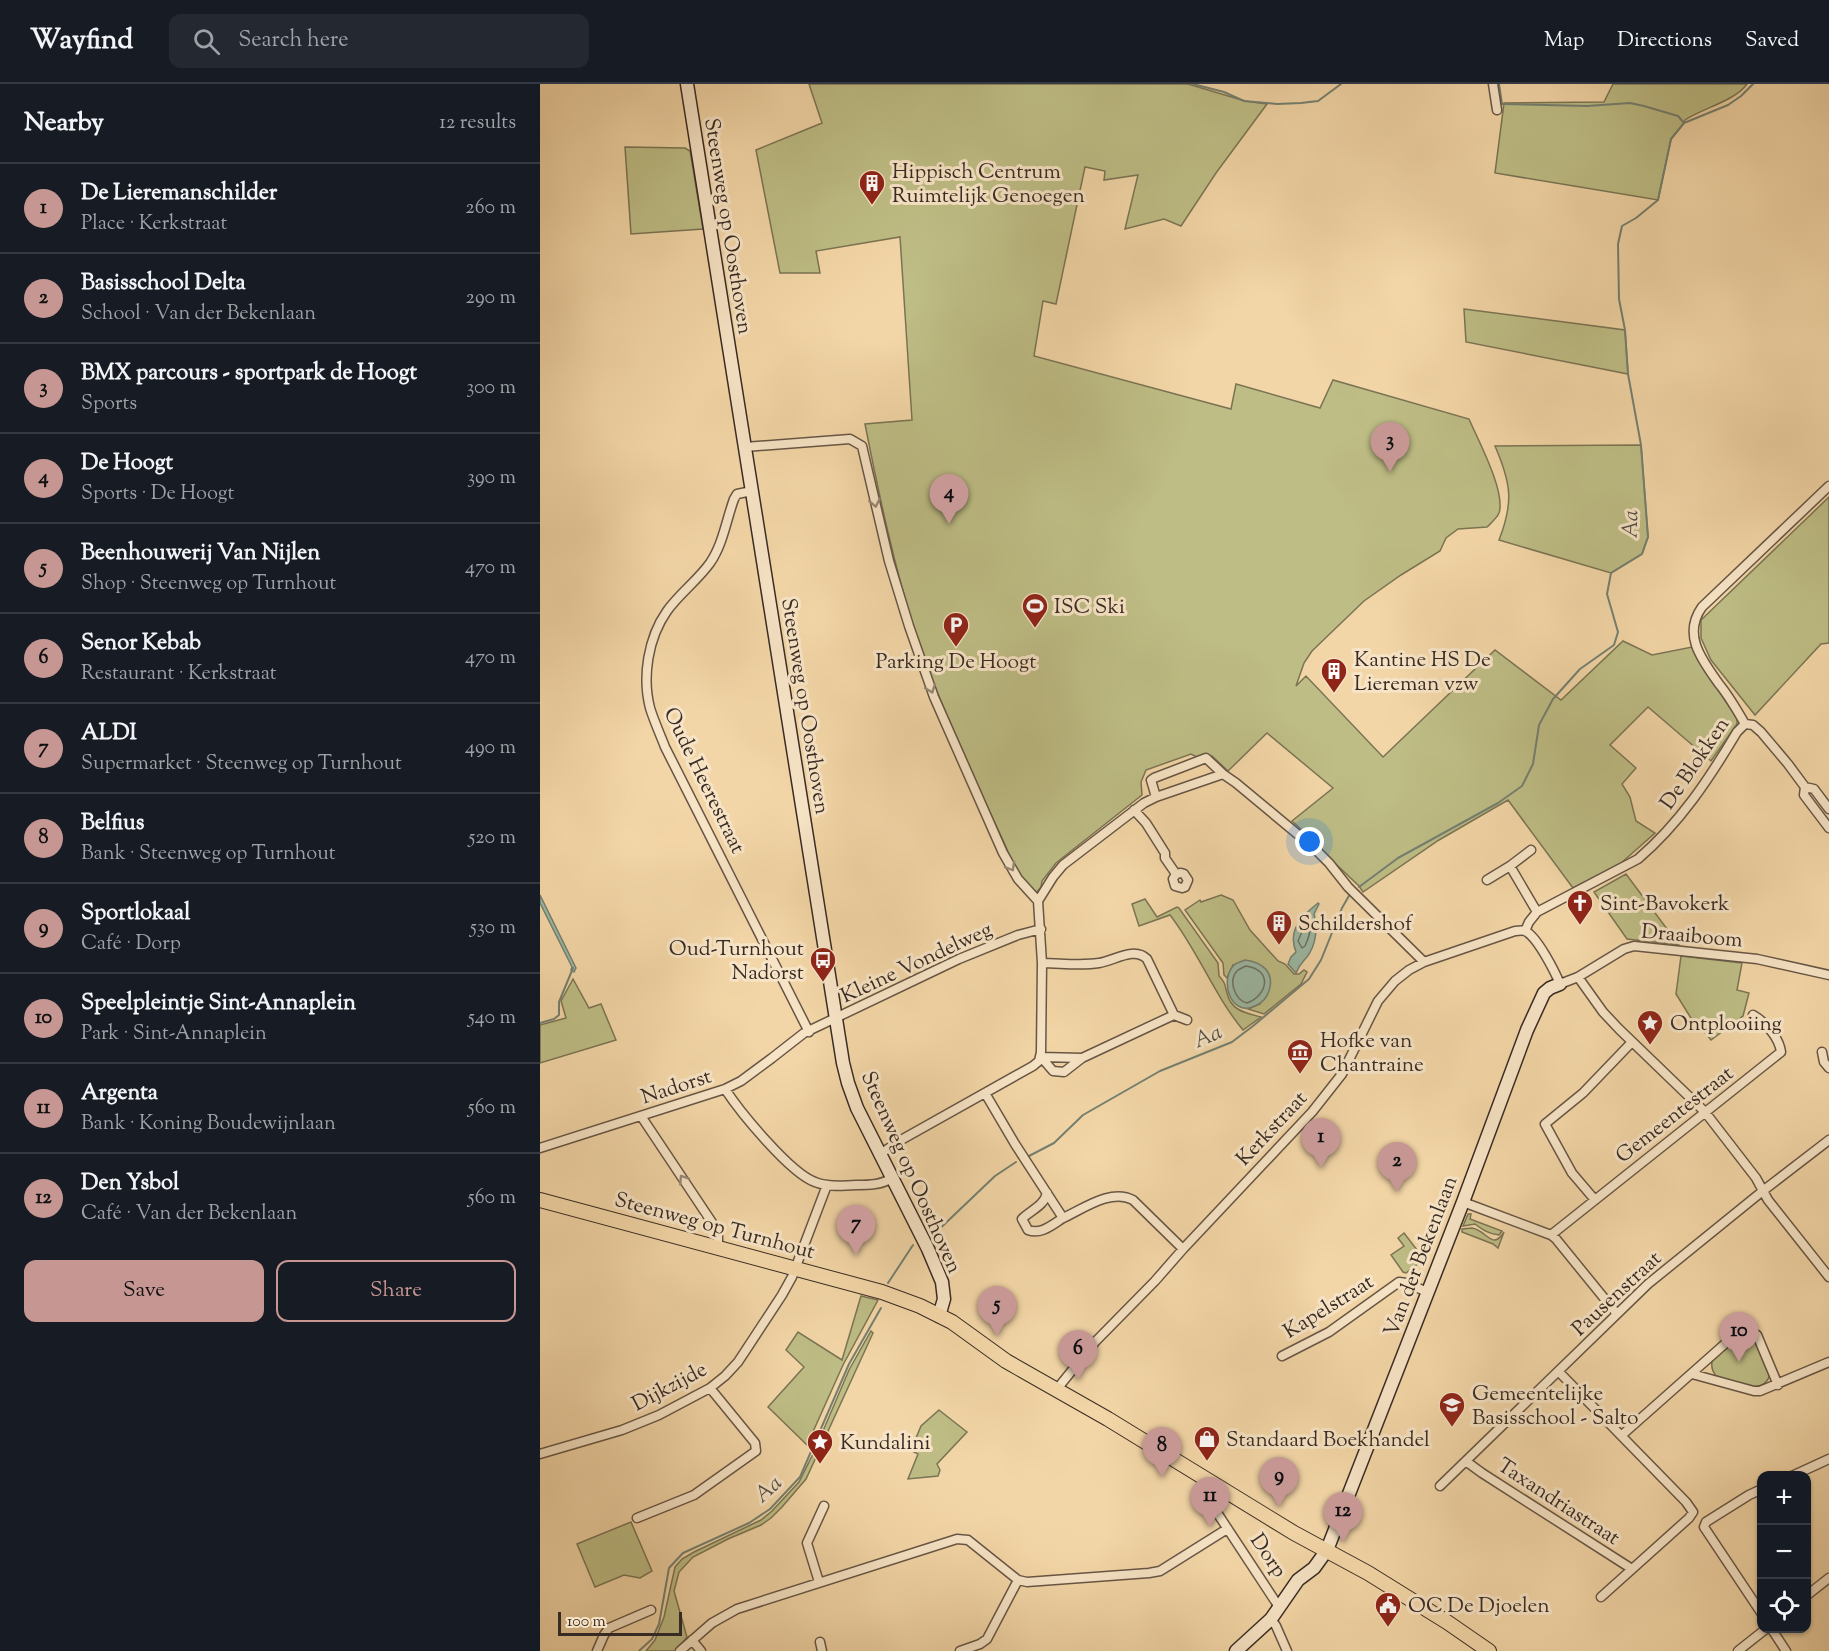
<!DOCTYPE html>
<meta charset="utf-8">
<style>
:root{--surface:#171b24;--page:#242831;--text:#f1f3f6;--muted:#9ea1a6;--line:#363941;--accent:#c59692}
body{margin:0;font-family:"Sorts Mill Goudy",serif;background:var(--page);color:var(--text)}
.controls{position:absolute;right:18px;bottom:18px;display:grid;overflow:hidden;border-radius:12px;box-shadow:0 2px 4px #0004}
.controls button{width:54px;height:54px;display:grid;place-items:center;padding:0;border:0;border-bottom:2px solid var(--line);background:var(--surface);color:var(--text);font:30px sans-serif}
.scale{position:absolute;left:18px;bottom:15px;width:124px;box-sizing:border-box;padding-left:6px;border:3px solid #382b24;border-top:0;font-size:16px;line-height:21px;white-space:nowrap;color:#382b24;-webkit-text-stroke:4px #f7e4c6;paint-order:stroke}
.you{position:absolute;left:770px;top:758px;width:21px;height:21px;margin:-15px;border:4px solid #fff;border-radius:50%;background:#1a73e8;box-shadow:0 0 0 9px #1a73e833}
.badge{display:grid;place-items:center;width:39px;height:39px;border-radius:50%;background:var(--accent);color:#111;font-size:20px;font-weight:700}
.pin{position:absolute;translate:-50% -50px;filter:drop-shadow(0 2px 3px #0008)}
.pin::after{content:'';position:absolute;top:32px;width:21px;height:18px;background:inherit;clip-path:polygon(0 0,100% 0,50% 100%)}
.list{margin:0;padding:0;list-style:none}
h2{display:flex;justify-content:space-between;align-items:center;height:78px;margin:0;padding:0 24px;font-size:26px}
h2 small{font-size:20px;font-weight:400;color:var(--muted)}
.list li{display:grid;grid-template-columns:39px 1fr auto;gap:18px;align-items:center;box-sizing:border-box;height:90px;padding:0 24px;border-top:2px solid var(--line)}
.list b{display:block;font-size:22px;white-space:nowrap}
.list p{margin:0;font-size:20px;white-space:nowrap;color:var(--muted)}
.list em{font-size:20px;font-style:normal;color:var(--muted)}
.actions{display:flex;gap:12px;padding:18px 24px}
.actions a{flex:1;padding:14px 0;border:2px solid var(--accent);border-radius:12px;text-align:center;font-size:21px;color:var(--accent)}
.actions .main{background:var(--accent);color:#111}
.icon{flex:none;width:33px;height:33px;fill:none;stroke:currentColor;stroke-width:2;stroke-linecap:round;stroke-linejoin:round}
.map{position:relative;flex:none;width:1289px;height:1567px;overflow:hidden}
header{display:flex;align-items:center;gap:36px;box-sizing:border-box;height:84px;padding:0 30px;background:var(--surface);border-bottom:2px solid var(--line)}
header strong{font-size:28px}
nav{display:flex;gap:33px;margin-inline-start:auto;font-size:21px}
.search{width:420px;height:54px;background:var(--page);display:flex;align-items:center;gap:15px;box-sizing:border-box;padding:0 21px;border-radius:12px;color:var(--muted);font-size:22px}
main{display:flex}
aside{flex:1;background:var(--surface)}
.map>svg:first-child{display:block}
.green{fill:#bebd85;stroke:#7b7454;stroke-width:1.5}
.water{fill:#9cb9a5;stroke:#748071;stroke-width:1.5}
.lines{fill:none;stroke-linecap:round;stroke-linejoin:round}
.shore{stroke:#6a7264;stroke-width:1.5}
.stream{stroke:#748071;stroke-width:2}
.street-casing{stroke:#675645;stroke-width:11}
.secondary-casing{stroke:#382b24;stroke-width:15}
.primary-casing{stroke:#382b24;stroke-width:16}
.street{stroke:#f7e4c6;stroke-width:8}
.secondary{stroke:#f7e4c6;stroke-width:12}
.primary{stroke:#f3d6a7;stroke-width:14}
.oneway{stroke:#988875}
.labels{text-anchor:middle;stroke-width:6;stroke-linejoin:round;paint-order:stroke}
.poi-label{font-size:21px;fill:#382b24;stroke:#f7e4c6;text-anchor:start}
.street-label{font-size:21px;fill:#382b24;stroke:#f7e4c6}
.water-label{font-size:22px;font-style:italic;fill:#514e44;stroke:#f7e4c6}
</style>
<header>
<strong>Wayfind</strong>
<div class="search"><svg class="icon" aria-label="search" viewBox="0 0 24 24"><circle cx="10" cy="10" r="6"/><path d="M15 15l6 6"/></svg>Search here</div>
<nav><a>Map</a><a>Directions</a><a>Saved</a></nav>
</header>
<main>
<aside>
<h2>Nearby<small>12 results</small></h2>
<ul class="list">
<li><span class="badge">1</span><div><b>De Lieremanschilder</b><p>Place · Kerkstraat</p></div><em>260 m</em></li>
<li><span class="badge">2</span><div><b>Basisschool Delta</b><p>School · Van der Bekenlaan</p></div><em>290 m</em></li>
<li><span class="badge">3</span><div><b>BMX parcours - sportpark de Hoogt</b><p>Sports</p></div><em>300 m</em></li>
<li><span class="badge">4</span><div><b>De Hoogt</b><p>Sports · De Hoogt</p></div><em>390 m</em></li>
<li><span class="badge">5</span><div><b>Beenhouwerij Van Nijlen</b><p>Shop · Steenweg op Turnhout</p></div><em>470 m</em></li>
<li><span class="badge">6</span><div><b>Senor Kebab</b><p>Restaurant · Kerkstraat</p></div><em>470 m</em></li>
<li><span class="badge">7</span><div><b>ALDI</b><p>Supermarket · Steenweg op Turnhout</p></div><em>490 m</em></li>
<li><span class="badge">8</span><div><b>Belfius</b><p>Bank · Steenweg op Turnhout</p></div><em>520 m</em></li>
<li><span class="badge">9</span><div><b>Sportlokaal</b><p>Café · Dorp</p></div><em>530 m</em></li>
<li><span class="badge">10</span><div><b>Speelpleintje Sint-Annaplein</b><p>Park · Sint-Annaplein</p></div><em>540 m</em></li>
<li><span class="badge">11</span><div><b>Argenta</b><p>Bank · Koning Boudewijnlaan</p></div><em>560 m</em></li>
<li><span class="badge">12</span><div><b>Den Ysbol</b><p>Café · Van der Bekenlaan</p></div><em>560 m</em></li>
</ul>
<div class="actions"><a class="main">Save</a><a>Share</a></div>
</aside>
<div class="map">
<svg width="1289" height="1567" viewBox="0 0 1289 1567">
<rect width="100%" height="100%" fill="#f3d6a7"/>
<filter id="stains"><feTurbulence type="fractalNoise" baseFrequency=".00333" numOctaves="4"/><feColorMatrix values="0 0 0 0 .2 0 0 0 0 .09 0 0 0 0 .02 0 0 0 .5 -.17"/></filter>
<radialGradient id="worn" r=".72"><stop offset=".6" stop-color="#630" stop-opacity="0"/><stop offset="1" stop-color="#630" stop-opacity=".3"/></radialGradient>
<path class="green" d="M269,0H648L705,17L727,20L676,89L641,142L624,135L585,145L598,91L564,96L565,87L545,83L516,220L503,217L494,272L691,325L696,300L780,324L793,296L929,335C938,356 966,408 959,429C957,434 951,439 947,443L918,445L906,454L900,467L861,491L824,517L772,567L764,579L756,602L766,592L843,673L955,566L1021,616L1083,557L1112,571L1152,563L1170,594L1197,634V640L1171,677L1108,623L1070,661L1096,684L1082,700L1090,713L1096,737L1115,749L1080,780L1033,804L968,716L899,756L823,808L819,802L781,766L782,764L752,737L793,704L727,649L688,687L672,672L659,674L651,670L606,686L601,698L602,711L516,779L502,797L501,803L497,808C481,803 468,767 461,752C447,724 435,695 422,665C405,628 389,591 376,551C354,482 339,411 325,340L372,336L360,153L276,167L280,189H240L216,66L282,39Z
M1073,0H1207C1195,17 1163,24 1145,36L1144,39L1131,55L1118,116L955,89L964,19L1064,18Z
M85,63L145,64L150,67L163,145L91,150Z
M924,225L1085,246L1088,290L926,258Z
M1101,361L1108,453L1102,470L1071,489L959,456C974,418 971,399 955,362Z
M1289,413V559L1281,560L1215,631L1171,576L1161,554V536Z
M1086,790L1139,861L1087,855L1054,808Z
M681,811L693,816L710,846L738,877L745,880L754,890H759L764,886L767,888L761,900L724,930L708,925L720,920L693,881L687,894L684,891L683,879L645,826L660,816L661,818Z
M605,815L617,833L637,823L639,824L678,879L679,892C685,898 685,901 687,909C691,927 706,929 721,933L703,946C674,911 658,867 630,831L599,842L592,820Z
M1141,872L1202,879L1197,906L1209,909L1203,932L1171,956L1157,939H1154L1136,910Z
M33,895L49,924L61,920L76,956L0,979V941L26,934L21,917Z
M928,1130H931L930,1135L962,1147L959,1151C949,1150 943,1146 935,1140L923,1142Z
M932,1144C948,1147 952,1167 964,1148L958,1164L953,1160L922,1148V1145Z
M864,1149L884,1175L866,1189L863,1188L851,1171L864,1162L858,1154Z
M321,1212L338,1216L303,1281L267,1361L228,1323L264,1283L246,1266L258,1248L302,1276Z
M331,1247L333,1249L266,1395L242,1423L231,1434L221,1441L188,1455L153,1473L139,1488L134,1507L147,1553L136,1567H106L115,1556L124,1533L135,1483L142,1475L154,1468L221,1436L232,1427L259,1398L274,1368L309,1286Z
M1204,1251C1221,1255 1225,1276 1230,1290C1224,1314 1192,1297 1176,1292C1173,1288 1171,1283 1172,1278C1175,1269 1196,1253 1204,1251Z
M399,1326L427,1348L397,1380L400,1386L398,1392L368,1395L378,1370L372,1367L367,1361L376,1354L381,1342Z
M91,1438L112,1487L100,1494L84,1491L55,1503L37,1460Z"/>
<path class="water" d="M0,811L36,884L34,888L31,886L32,883L0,819Z
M778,819L779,820L774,830C778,844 776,861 767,873C762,879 759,881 756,889L748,880L751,873L756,868C747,846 762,832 778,819Z
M705,876C722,878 735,888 729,907C727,913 723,918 717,921C692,935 679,899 693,882C695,879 701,878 705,876Z"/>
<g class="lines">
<path class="shore" d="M766,838H770C772,846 768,855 765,862L762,864L758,857Z
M706,882C733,886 728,911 707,919C695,916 688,897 697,887C699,885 704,883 706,882Z"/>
<path class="stream" d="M653,0L684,8L704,17L737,20L761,19L778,17L801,0
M959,0L962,20L1047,22L1090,19L1104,22L1138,32L1144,39
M819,803L858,774L958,719L982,702L993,680L999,641L1013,615L1040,585L1074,561L1078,548L1067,510L1071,489L1102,470L1108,453L1101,361L1088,290L1085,246L1079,215L1078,160L1082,142L1096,134L1118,116L1131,55L1144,39L1188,21L1201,12L1213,0
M0,939L14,935L19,931V918L33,884
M489,1072L514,1059L543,1031L620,987L692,958L713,942L769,895L781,876L802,824L810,810
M391,1153L455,1092L476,1078
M348,1199L373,1161
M99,1567L112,1555L119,1540L129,1484L143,1469L209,1439L230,1425L260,1393L309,1280L341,1224"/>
<g class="street-casing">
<path id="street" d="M953,0L957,26
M205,363L310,355L322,362L349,477L369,542L394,613L463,769L478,795L498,817
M212,407L197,410L194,415C186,437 183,460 170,479C157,497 139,510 127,527C108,554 102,593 110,624C114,637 120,650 125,663L269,948
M1205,640C1197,626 1189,612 1179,600C1162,576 1142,551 1162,523L1289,402
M1205,640L1213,641L1221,648L1248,680L1265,703L1264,711L1289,744
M1265,703L1274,705L1289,725
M616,713L611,696L614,694L666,674L683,690L696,699L773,763L789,779L808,803L884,878
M594,726L606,739L625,769V774L636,790L633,795L635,802L642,804L645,803L648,796L644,790L641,789L636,790
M970,782L997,828
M947,796L970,782L991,766
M498,817L513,793L523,781L604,719L616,713L683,690
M985,847L989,838L997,828L1098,775C1140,739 1169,695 1197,648L1205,640
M1038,893L1063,928L1079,945L1165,1028L1216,1094L1228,1116L1289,1193
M634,931L647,936
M1282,968L1284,978L1289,984
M501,973L513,987L524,988L542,974L634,931L607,875C594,862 574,877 559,879C540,882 520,879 502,879
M501,973L542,974
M185,1005C200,1028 250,1089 275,1098C287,1103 303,1102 316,1101C329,1101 341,1101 352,1094
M445,1009L475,1060L523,1134C543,1125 571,1104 593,1116L643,1165
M101,1032L175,1143L178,1151V1164
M0,1064L185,1005L201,997L232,974L264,949L419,875L478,851L501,845
M340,1070L361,1056L493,982L499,977L501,968L502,879L498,817
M507,1109C504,1122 491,1126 482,1135L488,1146C501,1151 512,1141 523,1134
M1055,1116L1032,1089L1005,1040L1043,1009L1092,958
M923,1118L1011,1151L1016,1155L1077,1230
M1011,1151L1241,968C1239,953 1225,938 1213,931
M742,1272L789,1248L859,1198L867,1199L887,1208
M1019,1288L1146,1418L1153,1428L1149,1434L1061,1513
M1152,1290L1214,1307H1220L1289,1278
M517,1305L555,1258L615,1197L643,1165L772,1028L802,990L838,917L855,897L869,886L884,878L975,847C978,847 982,846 985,847C997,852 1015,888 1020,900L1038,893L1084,865L1094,862L1217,875L1289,891
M1082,1351L1196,1250C1204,1246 1209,1247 1217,1251L1238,1301
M0,1370L82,1346L119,1331L170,1304L185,1292L198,1278L242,1211L252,1193L287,1101
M927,1378L942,1389L1092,1485
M1252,1392L1289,1375
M900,1402L1108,1200L1224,1106L1289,1056
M1222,1405L1209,1411L1166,1438L1164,1443L1222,1530
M678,1411L672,1421L739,1523
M97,1434L154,1411L216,1367L215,1359L170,1304
M279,1498L267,1459L284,1422
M1266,1512L1289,1494
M731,1535L736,1542L747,1567
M1231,1544L1246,1567
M152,1556L161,1567
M280,1558L282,1567
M57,1567L64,1551L69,1544L111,1526
M140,1567L172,1539L197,1525L417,1455L428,1456L478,1496L487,1498L609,1489L620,1487L687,1445
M420,1567L440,1560L447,1555L478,1496
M1198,1567L1227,1544"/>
</g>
<g class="secondary-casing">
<path id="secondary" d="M147,0L303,979L308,999L317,1024L388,1165L402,1198L404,1215L399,1232
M696,1567L731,1535L758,1496L774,1484L787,1466L923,1118L987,946L1004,909L1010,904L1020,900"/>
</g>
<g class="primary-casing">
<path id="primary" d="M0,1116L342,1208L380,1222L412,1238L466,1277L568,1335L754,1449L828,1489L907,1538L949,1567"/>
</g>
<use href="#street" class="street"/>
<use href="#secondary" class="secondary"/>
<use href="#primary" class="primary"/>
</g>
<defs><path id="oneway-chevron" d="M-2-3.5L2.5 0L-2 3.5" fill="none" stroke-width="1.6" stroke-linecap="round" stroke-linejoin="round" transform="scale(1.5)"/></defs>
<g class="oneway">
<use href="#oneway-chevron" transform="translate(335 419) rotate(79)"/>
<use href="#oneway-chevron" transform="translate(391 605) rotate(69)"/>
<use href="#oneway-chevron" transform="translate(471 783) rotate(60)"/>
<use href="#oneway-chevron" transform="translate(143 1095) rotate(-123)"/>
</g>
<defs>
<g id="building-pin" transform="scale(1.35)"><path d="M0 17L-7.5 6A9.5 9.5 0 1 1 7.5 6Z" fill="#8f2418" stroke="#f7e4c6"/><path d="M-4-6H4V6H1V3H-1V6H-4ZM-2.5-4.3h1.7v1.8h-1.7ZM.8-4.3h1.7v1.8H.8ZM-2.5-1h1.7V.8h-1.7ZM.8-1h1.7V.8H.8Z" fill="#fff"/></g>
<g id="stadium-pin" transform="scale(1.35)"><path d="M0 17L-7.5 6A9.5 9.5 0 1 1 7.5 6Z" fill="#8f2418" stroke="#f7e4c6"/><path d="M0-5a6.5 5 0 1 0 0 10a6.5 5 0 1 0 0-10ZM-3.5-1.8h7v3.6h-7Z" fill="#fff"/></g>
<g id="parking-pin" transform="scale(1.35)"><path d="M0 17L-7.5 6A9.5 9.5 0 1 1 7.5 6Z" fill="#8f2418" stroke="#f7e4c6"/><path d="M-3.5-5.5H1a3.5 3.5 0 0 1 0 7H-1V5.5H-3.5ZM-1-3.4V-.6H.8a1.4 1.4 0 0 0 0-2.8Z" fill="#fff"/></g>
<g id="church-pin" transform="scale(1.35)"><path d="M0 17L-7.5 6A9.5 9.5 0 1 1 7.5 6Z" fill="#8f2418" stroke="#f7e4c6"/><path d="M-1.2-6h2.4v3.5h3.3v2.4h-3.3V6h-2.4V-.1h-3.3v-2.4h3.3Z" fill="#fff"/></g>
<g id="bus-pin" transform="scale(1.35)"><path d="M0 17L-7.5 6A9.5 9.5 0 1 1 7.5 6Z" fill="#8f2418" stroke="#f7e4c6"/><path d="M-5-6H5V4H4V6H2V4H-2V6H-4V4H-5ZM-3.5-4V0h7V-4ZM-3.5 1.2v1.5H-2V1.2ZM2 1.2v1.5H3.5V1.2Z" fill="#fff"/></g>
<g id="sight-pin" transform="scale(1.35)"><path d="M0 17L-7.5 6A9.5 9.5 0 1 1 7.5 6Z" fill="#8f2418" stroke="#f7e4c6"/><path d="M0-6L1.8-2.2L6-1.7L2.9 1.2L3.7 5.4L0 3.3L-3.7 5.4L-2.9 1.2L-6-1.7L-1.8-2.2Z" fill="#fff"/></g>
<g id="museum-pin" transform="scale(1.35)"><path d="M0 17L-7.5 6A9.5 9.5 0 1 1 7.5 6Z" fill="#8f2418" stroke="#f7e4c6"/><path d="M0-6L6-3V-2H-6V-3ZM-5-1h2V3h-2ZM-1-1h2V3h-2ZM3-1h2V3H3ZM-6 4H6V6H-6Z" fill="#fff"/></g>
<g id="school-pin" transform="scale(1.35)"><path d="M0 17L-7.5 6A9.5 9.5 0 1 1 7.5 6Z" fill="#8f2418" stroke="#f7e4c6"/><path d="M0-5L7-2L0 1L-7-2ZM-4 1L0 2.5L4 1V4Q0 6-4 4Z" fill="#fff"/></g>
<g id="shop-pin" transform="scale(1.35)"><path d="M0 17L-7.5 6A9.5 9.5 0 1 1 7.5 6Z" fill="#8f2418" stroke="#f7e4c6"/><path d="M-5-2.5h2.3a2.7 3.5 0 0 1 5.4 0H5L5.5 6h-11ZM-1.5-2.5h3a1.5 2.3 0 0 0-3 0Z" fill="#fff"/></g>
<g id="civic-pin" transform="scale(1.35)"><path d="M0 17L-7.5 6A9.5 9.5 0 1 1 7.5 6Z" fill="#8f2418" stroke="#f7e4c6"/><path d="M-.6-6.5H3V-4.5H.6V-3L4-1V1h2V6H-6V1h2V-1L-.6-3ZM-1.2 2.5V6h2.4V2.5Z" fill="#fff"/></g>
</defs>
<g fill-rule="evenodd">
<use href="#building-pin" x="332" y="99"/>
<use href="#stadium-pin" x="495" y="522"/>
<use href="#parking-pin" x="416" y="541"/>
<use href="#building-pin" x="794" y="587"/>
<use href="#church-pin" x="1040" y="819"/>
<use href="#building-pin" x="739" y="839"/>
<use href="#bus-pin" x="283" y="876"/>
<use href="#sight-pin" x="1110" y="939"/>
<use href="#museum-pin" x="760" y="968"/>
<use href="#school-pin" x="912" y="1321"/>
<use href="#shop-pin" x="667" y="1355"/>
<use href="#sight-pin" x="280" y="1358"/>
<use href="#civic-pin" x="848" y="1521"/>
</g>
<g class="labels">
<g class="poi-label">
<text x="352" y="94">Hippisch Centrum<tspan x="352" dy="24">Ruimtelijk Genoegen</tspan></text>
<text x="514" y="529">ISC Ski</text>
<text x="814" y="582">Kantine HS De<tspan x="814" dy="24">Liereman vzw</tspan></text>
<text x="416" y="584" text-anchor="middle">Parking De Hoogt</text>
<text x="1060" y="826">Sint-Bavokerk</text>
<text x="758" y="846">Schildershof</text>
<text x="264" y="871" text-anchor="end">Oud-Turnhout<tspan x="264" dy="24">Nadorst</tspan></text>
<text x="1130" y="946">Ontplooiing</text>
<text x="780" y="963">Hofke van<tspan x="780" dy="24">Chantraine</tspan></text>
<text x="932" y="1316">Gemeentelijke<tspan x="932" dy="24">Basisschool - Salto</tspan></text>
<text x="686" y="1362">Standaard Boekhandel</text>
<text x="300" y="1365">Kundalini</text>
<text x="868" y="1528">OC De Djoelen</text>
</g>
<g class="street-label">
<text transform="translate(189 142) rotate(81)" y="7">Steenweg op Oosthoven</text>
<text transform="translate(266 622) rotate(81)" y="7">Steenweg op Oosthoven</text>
<text transform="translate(1154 679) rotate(-56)" y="7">De Blokken</text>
<text transform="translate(165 696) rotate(64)" y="7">Oude Heerestraat</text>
<text transform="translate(1152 851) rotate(5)" y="7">Draaiboom</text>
<text transform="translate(376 878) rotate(-25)" y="7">Kleine Vondelweg</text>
<text transform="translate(136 1002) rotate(-18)" y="7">Nadorst</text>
<text transform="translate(1134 1030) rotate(-38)" y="7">Gemeentestraat</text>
<text transform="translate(731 1044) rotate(-47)" y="7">Kerkstraat</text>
<text transform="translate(372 1088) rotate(66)" y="7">Steenweg op Oosthoven</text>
<text transform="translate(175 1141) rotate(15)" y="7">Steenweg op Turnhout</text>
<text transform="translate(880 1172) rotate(-69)" y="7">Van der Bekenlaan</text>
<text transform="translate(1076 1209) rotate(-43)" y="7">Pausenstraat</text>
<text transform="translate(788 1222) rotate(-32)" y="7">Kapelstraat</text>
<text transform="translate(129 1302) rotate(-28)" y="7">Dijkzijde</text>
<text transform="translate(1019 1417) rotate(33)" y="7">Taxandriastraat</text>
<text transform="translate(729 1471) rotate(56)" y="7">Dorp</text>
</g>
<g class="water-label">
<text transform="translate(1089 440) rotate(-88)" y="8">Aa</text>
<text transform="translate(667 951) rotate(-23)" y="8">Aa</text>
<text transform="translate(227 1404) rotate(-42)" y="8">Aa</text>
</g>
</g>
<rect width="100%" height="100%" filter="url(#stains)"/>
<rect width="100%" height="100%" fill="url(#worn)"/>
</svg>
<div class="controls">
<button>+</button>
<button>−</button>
<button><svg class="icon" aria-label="locate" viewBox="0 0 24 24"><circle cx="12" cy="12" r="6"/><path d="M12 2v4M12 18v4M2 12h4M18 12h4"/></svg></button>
</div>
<div class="scale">100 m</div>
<div class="you"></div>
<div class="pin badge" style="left:781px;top:1084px">1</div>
<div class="pin badge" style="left:857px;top:1108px">2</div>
<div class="pin badge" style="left:850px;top:388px">3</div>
<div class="pin badge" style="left:409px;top:440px">4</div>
<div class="pin badge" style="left:457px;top:1252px">5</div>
<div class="pin badge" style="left:538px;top:1296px">6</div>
<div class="pin badge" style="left:316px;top:1171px">7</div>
<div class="pin badge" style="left:622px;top:1393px">8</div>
<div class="pin badge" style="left:739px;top:1423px">9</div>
<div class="pin badge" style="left:1199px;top:1278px">10</div>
<div class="pin badge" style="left:670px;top:1443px">11</div>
<div class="pin badge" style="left:803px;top:1458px">12</div>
</div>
</main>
